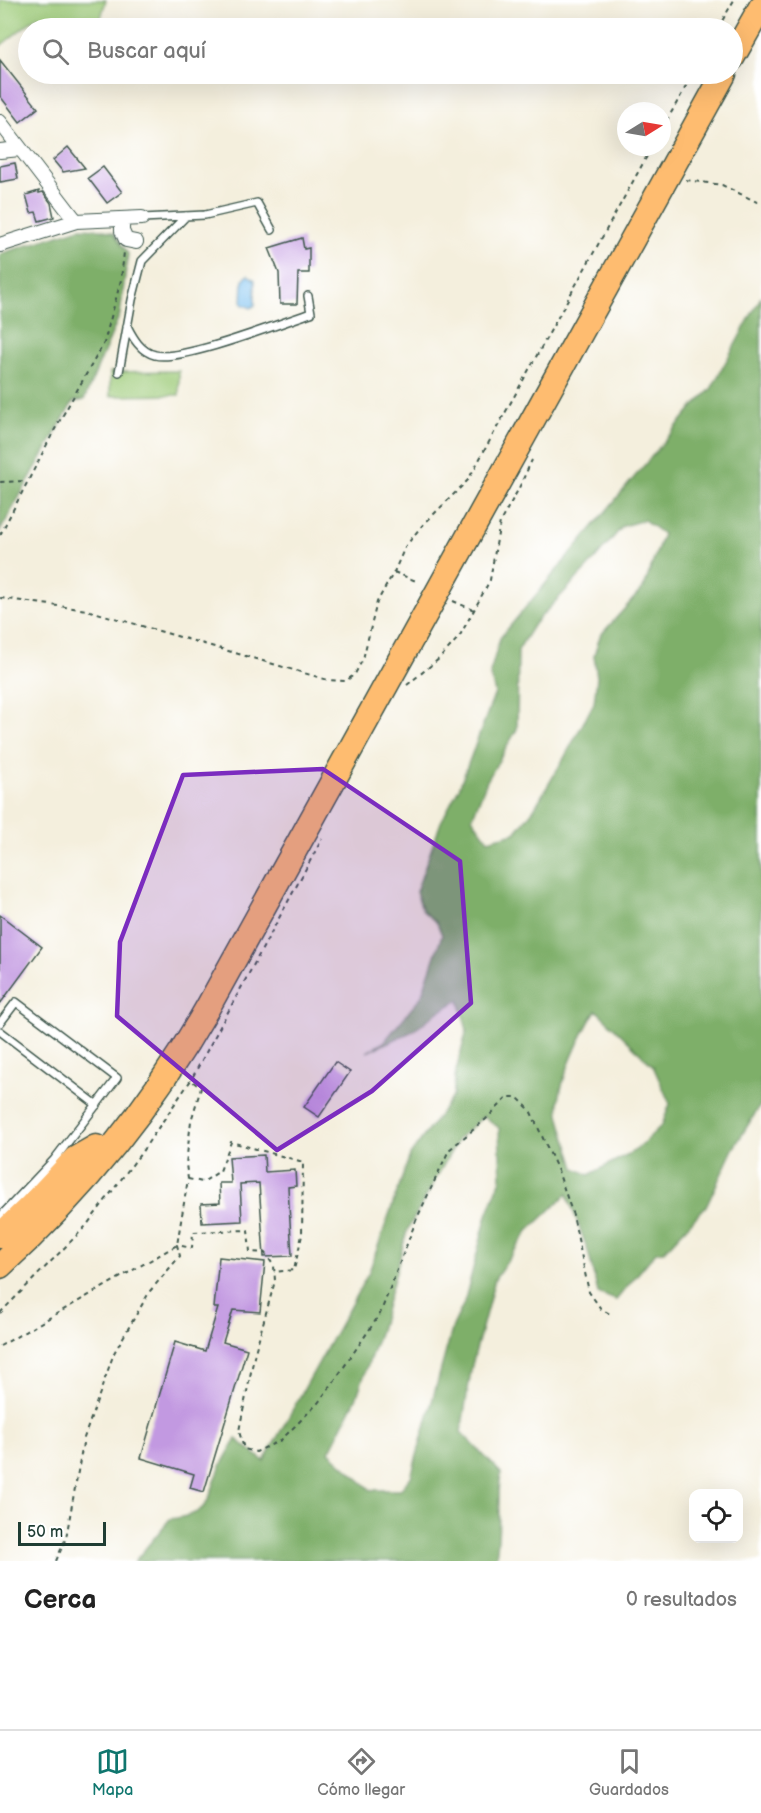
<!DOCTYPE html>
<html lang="es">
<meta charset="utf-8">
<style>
:root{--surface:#fff;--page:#f2f2f2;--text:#222;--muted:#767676;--line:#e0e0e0;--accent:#0f766e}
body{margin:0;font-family:"Balsamiq Sans",sans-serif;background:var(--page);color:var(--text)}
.controls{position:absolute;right:18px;bottom:18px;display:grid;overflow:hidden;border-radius:12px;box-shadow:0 6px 24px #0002}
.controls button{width:54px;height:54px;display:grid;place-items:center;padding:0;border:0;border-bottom:2px solid var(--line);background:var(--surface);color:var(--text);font:30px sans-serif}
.compass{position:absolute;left:617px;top:102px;width:54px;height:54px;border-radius:50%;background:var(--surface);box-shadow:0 6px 24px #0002;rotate:79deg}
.scale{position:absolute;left:18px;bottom:15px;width:88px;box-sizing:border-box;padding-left:6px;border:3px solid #1f3d34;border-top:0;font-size:16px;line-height:21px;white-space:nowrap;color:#1f3d34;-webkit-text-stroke:4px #fff;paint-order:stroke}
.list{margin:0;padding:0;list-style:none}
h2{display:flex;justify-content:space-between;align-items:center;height:78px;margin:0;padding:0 24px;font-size:26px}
h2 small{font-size:20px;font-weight:400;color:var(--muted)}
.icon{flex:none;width:33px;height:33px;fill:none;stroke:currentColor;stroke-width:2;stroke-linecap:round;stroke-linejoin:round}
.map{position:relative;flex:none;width:761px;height:1561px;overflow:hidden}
.search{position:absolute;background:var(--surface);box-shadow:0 6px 24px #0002;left:18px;right:18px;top:18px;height:66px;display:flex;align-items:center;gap:15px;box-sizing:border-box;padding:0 21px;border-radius:33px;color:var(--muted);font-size:22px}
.sheet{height:168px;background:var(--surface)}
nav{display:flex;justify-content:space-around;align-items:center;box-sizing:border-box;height:84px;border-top:2px solid var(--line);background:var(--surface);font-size:16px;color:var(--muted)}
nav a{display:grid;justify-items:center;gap:3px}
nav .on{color:var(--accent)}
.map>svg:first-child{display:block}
.green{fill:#9ecb79;stroke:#5e8456;stroke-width:1.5}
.forest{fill:#7eaf69;stroke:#4e764e;stroke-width:1.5;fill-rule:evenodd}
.water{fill:#78bff0;stroke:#4c7e92;stroke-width:1.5}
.building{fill:#c299e1}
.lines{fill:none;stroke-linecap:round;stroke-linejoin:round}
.lane-casing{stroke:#3f584d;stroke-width:10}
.street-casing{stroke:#3f584d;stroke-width:16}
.highway-casing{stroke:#3f584d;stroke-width:27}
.path{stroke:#3f584d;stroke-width:2;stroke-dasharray:4.5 4.5;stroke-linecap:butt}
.lane{stroke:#fff;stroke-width:7}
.street{stroke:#fff;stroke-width:14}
.highway{stroke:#febc70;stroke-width:24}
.marked{fill:#7b2cbf;fill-opacity:0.2;stroke:#7b2cbf;stroke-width:4.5;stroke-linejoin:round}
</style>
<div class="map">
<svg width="761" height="1561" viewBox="0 0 761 1561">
<rect width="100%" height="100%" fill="#fff"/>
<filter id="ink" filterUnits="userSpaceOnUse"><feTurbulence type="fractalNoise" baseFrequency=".0167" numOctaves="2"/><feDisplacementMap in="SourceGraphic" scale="12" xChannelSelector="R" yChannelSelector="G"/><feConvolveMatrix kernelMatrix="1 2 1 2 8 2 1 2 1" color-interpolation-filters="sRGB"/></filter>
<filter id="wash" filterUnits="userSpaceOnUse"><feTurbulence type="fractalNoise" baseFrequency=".008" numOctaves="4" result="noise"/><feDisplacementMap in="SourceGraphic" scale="24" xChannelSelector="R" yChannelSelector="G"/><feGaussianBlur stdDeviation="1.35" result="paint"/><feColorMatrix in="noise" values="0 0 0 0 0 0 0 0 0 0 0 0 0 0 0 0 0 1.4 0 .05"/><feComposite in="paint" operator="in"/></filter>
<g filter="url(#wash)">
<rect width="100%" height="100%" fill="#f4efdd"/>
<path class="green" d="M0,0H106L98,28H49L38,16L0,46Z
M179,371V395L110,396V372Z"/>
<path class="forest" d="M80,228L101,229L114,233L128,254L120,314L84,400L73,402L0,531V254Z
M761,297V1104L733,1149L707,1205L664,1251L656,1252L616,1300L598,1293L588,1251L567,1194L528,1231L495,1279L472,1365L461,1432L501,1473C496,1503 502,1531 495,1561H135L170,1519C212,1514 206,1502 220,1468C225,1458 231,1448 236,1439L264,1461L369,1272L410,1155L453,1096L456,1071L467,1030L459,1000L435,1014L413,1031L367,1052L384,1042L421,997L442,935L437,923L423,911L416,892L441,822L459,788L495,693L490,673L500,638L693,407L711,389ZM644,520L663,534L644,587L600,636L594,656L597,677L594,703L563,760L534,809L515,833L488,840L472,818L487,781L517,729L518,650L534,624L589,566L623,526ZM596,1010L653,1066L670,1104L662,1125L636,1150L589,1175L575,1168C570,1150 563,1132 559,1114C555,1086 582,1033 596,1010ZM484,1116L499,1128L501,1179L487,1215L464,1303L453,1326L411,1477L400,1490H371L329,1452L356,1399L380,1330L407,1231L458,1139Z"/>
<path class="water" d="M248,275L255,280V305L251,308L242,304L243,280Z"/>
<g id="blocks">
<path class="building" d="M0,60L38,108L20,122L0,96Z
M68,147L85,168L63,172L53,160Z
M15,163L18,179L0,182V166Z
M103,167L122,192L107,203L88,178Z
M39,191V193L43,192L51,203L54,217L39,221L36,212L31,213L26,195Z
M302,238L304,249L309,248V273H298L297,304H280L279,273L269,248Z
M0,915L42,947L0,1004Z
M335,1062L350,1072L319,1117L304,1107Z
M264,1155L265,1172L295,1170L296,1186L288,1187L292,1256L264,1257L259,1183L240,1184L242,1221L202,1223L201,1204L220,1203L219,1183H231L229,1157Z
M219,1257L265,1262L260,1312L233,1310L223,1342L247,1349L204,1492L190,1488L194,1474L141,1458L175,1342L205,1351L218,1308H214Z"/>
</g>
</g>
<g filter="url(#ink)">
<use href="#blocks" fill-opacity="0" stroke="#3f584d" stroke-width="1.5"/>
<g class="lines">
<g class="lane-casing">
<path id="lane" d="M142,218L205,215L257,203L272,230
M127,326C133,338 141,352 155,355C181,362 281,323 311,313L308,296
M119,372L132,300L142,261L186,216
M0,1023L16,1002L117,1078L54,1160L0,1217
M0,1031L97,1105"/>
</g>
<g class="street-casing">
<path id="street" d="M0,122L76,221L0,245
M0,151L20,149
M122,219V231L126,240L136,242
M76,221L142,218"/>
</g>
<g class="highway-casing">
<path id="highway" d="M732,58L761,7
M0,1236L30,1207L75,1159L96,1147
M0,1266C83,1191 153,1104 208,1007L724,74"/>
</g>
<path class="path" d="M718,28L734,0
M662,129L693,74
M686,180L722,185L761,204
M0,482L27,481
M0,535L55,429L104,343L121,280L124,252
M394,572L416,581
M0,598L87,610L328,680L346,681L355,674L363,659L377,602L394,572L405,547L420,528L468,480L652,147
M453,601L474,610
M407,685L440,658L459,637L474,610L490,580L500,522L518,490L532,460
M188,1179L203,1182L220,1171L231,1142L303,1162L302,1235L294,1270L274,1272
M0,1313L86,1226L141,1153L191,1080L322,839
M0,1346L177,1245L188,1179L186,1164L191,1121L201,1088L191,1080
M56,1561L66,1538L84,1438L114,1353L150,1291L180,1256L177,1245L192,1248L193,1232L248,1230L250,1252L265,1253L274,1266L275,1281L255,1352L239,1431L244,1449L256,1452L281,1440L318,1403L335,1380L380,1314L417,1218L449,1150L486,1119L508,1097H517L530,1110L558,1171L573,1215L589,1292L601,1309L610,1314"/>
<use href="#lane" class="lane"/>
<use href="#street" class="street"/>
<use href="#highway" class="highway"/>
</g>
</g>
<path class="marked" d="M323,769L460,861L471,1003L372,1091L277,1150L117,1016L120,942L183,775Z"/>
</svg>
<div class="controls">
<button><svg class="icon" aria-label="locate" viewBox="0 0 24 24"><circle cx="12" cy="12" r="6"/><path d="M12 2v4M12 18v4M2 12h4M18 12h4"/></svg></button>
</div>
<svg class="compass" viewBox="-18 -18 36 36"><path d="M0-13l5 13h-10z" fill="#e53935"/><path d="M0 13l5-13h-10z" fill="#767676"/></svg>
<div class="scale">50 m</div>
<div class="search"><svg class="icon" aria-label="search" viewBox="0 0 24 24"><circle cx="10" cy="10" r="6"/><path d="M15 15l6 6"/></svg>Buscar aquí</div>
</div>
<section class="sheet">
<h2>Cerca<small>0 resultados</small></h2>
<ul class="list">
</ul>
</section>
<nav>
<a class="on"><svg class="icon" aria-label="map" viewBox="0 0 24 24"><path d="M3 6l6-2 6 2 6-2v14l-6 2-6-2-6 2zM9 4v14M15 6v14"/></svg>Mapa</a>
<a><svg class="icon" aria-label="directions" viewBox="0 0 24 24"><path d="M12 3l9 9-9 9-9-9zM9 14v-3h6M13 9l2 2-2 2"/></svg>Cómo llegar</a>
<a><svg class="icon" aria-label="saved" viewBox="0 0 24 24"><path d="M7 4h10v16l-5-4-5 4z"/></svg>Guardados</a>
</nav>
